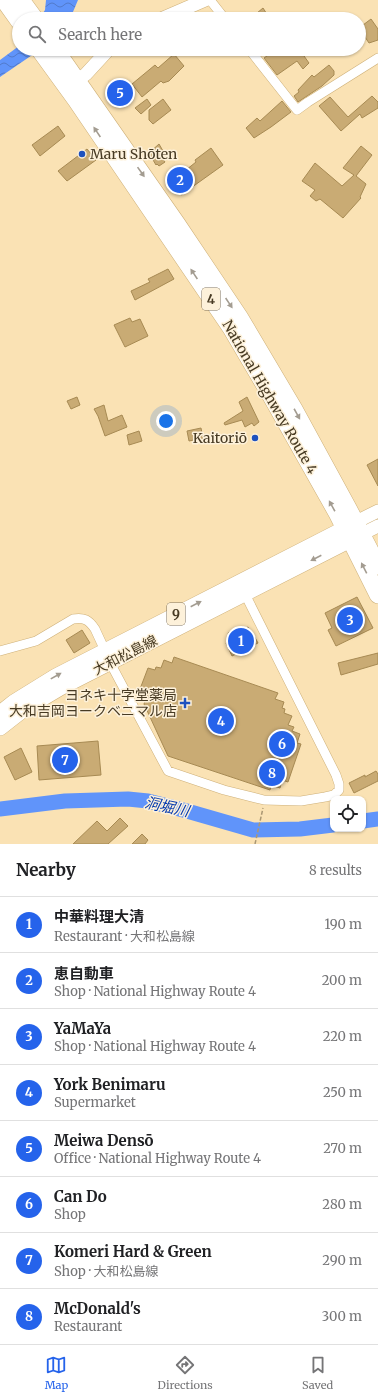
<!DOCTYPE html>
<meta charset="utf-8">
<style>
:root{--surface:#fff;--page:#f2f2f2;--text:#202124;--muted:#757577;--line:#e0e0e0;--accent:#2563eb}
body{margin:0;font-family:Merriweather,"Noto Sans JP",serif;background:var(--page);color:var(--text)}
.controls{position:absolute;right:12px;bottom:12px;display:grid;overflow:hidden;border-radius:8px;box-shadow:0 1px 3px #0004}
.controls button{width:36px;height:36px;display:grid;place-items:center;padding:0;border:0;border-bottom:1px solid var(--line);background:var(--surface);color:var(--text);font:20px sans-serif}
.you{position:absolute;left:166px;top:421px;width:14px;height:14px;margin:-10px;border:3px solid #fff;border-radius:50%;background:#1a73e8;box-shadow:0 0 0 6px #1a73e833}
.badge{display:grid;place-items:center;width:26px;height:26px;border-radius:50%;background:var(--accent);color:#fff;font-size:13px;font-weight:700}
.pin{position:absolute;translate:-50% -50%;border:2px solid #fff;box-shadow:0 1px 4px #0006}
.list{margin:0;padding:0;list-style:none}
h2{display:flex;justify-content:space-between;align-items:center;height:52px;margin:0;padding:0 16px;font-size:17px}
h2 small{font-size:13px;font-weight:400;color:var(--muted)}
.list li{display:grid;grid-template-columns:26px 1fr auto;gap:12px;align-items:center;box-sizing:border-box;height:56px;padding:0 16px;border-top:1px solid var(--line)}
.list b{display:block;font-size:15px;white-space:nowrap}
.list p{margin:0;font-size:13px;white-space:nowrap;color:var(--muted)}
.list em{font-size:13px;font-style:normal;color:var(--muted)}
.icon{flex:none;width:22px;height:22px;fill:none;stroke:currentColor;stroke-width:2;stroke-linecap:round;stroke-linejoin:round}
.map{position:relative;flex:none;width:378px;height:844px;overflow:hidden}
.search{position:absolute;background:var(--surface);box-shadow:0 1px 3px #0004;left:12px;right:12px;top:12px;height:44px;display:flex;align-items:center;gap:10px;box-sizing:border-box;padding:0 14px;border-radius:22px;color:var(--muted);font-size:15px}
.sheet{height:500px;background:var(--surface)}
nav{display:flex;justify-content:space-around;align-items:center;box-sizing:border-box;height:56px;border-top:1px solid var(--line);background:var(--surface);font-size:11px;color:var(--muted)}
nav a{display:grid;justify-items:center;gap:2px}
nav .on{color:var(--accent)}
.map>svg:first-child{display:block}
.water{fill:url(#water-waves)}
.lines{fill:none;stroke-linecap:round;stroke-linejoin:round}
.river{stroke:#6094fa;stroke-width:15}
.building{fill:#c9ab74;stroke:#a78a53}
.street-casing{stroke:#ceb078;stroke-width:10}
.secondary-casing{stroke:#ceb078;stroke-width:14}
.primary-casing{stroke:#ceb078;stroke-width:16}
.highway-casing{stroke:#ceb078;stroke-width:18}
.path{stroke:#aa9773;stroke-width:1.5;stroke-dasharray:4 2;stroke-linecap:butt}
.street{stroke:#fff;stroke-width:9}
.secondary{stroke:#fff;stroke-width:13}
.primary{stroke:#fff;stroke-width:15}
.highway{stroke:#fff;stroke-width:17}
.oneway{fill:#a39c91}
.poi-dot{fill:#1e51be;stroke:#fdf1da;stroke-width:1.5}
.labels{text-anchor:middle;stroke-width:3;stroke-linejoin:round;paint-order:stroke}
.shield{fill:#fdf1da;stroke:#7e715a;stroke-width:1}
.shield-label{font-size:13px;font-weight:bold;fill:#473a23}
.poi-label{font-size:14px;fill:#473a23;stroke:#fdf1da;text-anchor:end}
.street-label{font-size:14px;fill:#473a23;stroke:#fdf1da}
.water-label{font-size:15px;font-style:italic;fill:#053aaf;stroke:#fdf1da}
</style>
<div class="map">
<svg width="378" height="844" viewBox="0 0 378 844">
<defs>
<pattern id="water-waves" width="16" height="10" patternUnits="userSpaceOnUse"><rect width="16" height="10" fill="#6094fa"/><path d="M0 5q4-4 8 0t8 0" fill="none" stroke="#517aca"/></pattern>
</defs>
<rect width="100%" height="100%" fill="#fae2b4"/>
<path class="water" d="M46,0H78L70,19H39L45,10Z
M19,46V49H41L0,77V60Z"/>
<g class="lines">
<path class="river" d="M0,809L65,801L128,799L148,801L187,811L253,830L300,829L333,825
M363,821L378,819"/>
</g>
<path class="building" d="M263,8L270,19H252L258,14L257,13Z
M371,19L378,29V40L369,43L359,28Z
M277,49H316L304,56L309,63L303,69L297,61L277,75L264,58Z
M174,54L184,66L169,81L163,83L161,81L142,97L132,84L155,65L158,68Z
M329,65L334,71V75L322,86L298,102L294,96L299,92L298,90L312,75L314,77Z
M372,96L378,102V108L362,118L360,114L341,131L319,106L330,97L348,117Z
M147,99L151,105L141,114L135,108Z
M163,99L171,110L153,124L149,120V110Z
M282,101L291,112L271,127L254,138L246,128L257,118L260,121Z
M58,126L65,136L40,156L32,145Z
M159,144L163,151L159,154L165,162L159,166L157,164L156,165L149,153Z
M361,146L372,155L356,176L366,184L360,197L361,198L343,218L320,199L316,201L310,196L315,190L302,181L315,163L342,186L354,175L343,168Z
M211,148L223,165L181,195L174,186L178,183L176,178L196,162L195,160Z
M87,149L96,160L67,181L58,171Z
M168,269L174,279L135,300L131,291L150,282L148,279Z
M130,318L132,322L140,319L148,336L125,347L114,325Z
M77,397L80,405L71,409L67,401Z
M247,397L259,422L254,426L252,423L245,427L242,420L225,425L224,423L243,411L239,402Z
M104,405L108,421L122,415L127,427L105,436L98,416L94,409Z
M201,428L203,438L189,441L187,431Z
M139,431L142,441L129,445L127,435Z
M378,459V486L367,465Z
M357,597L373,628L336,646L328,630L332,628L325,613Z
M243,627L244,629L248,627L250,632H252L258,643L232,656L226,643L232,640L228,633L236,629Z
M82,630L90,643L74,653L66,640Z
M378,653V664L341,675L338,663Z
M174,657L278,693L275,699L284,702L282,708L285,709L284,713L292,716L288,725L294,727L292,731L300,734L297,743L301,744L288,782L282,780L280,788L271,785L270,790L168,756L144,704L148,692L140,689L148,668L155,670L156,667L161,668L164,660L172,663Z
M98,741L101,775L39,780L37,746Z
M21,748L32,772L15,780L4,757Z
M376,771L378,774V781L354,793L349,783L365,775V777Z
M120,818L128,826L108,844H73L97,821L107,831Z
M142,834L148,840L145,844H132Z"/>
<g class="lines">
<g class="street-casing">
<path id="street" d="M210,0L225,19
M249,49L297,110L308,102L378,58
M0,651L36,641L73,619C84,617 89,620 95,629L114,670L168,771L224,790L264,800L301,801L325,797L334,795L339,790V784L336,775L245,594"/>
</g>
<g class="secondary-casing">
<path id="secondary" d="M161,19L205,0
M70,86L86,74L109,49
M356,522L378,511
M362,534L378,526"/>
</g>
<g class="primary-casing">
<path id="primary" d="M0,713L14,702L56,676L355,523
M0,728L23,710L60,688L360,535"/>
</g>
<g class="highway-casing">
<path id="highway" d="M4,0L19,21
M21,0L35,19
M39,49L76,100L231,328L271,396L337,513L378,595
M55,49L177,224L240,318L294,409L348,508L378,566"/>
</g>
<path class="path" d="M255,844L263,808"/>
<use href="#street" class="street"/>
<use href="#secondary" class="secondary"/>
<use href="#primary" class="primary"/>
<use href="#highway" class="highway"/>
</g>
<defs><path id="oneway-solid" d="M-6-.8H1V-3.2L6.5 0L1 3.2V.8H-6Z"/></defs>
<g class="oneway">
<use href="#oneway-solid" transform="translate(97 132) rotate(-124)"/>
<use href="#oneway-solid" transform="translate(141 172) rotate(55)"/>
<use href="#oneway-solid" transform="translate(194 274) rotate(-124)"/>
<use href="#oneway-solid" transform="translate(229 303) rotate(56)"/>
<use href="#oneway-solid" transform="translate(297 414) rotate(61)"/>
<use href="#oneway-solid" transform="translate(332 506) rotate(-119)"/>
<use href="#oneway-solid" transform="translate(316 558) rotate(153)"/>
<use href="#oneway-solid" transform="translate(364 568) rotate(-117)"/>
<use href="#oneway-solid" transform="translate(196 604) rotate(-27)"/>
<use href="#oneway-solid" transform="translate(56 676) rotate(-29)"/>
</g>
<g class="poi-dot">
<circle cx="82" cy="154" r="4"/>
<circle cx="255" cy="438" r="4"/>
<path d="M183 697h4v4h4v4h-4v4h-4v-4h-4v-4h4z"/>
</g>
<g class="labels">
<g class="shield">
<rect x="202" y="288" width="18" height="22" rx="3"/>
<rect x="167" y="603" width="18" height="22" rx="3"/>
</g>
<g class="shield-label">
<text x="211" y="304">4</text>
<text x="176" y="619">9</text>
</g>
<g class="poi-label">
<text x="90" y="159" text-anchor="start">Maru Shōten</text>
<text x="247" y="443">Kaitoriō</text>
<text x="177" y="700">ヨネキ十字堂薬局<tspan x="177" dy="16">大和吉岡ヨークベニマル店</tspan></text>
</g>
<g class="street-label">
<text transform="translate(270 397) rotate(60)" y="5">National Highway Route 4</text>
<text transform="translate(125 655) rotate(-27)" y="5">大和松島線</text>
</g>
<g class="water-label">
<text transform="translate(167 807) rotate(12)" y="5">洞堀川</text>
</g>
</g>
</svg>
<div class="controls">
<button><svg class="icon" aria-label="locate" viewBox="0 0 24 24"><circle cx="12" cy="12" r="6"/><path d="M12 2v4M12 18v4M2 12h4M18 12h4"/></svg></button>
</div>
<div class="you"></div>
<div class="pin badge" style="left:241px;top:641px">1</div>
<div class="pin badge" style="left:180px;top:180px">2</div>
<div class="pin badge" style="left:350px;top:620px">3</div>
<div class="pin badge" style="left:221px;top:721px">4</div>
<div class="pin badge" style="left:120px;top:93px">5</div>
<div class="pin badge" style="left:282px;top:744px">6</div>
<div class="pin badge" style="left:65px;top:760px">7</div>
<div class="pin badge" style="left:272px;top:773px">8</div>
<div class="search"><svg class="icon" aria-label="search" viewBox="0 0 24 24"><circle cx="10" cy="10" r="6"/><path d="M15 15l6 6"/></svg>Search here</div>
</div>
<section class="sheet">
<h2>Nearby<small>8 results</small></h2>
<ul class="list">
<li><span class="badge">1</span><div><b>中華料理大清</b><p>Restaurant · 大和松島線</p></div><em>190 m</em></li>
<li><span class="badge">2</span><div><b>恵自動車</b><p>Shop · National Highway Route 4</p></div><em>200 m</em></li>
<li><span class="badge">3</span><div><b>YaMaYa</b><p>Shop · National Highway Route 4</p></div><em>220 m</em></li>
<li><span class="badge">4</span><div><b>York Benimaru</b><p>Supermarket</p></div><em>250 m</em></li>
<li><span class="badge">5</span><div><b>Meiwa Densō</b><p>Office · National Highway Route 4</p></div><em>270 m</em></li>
<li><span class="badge">6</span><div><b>Can Do</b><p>Shop</p></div><em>280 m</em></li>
<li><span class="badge">7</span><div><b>Komeri Hard &amp; Green</b><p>Shop · 大和松島線</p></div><em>290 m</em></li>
<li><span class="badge">8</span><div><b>McDonald's</b><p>Restaurant</p></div><em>300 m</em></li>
</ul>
</section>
<nav>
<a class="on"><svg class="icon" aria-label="map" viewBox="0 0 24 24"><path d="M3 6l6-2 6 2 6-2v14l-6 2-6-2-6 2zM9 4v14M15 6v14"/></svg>Map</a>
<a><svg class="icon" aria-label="directions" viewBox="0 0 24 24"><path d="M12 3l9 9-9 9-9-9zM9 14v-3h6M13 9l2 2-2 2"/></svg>Directions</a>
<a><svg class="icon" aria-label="saved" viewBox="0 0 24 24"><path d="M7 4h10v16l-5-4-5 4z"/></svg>Saved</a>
</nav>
